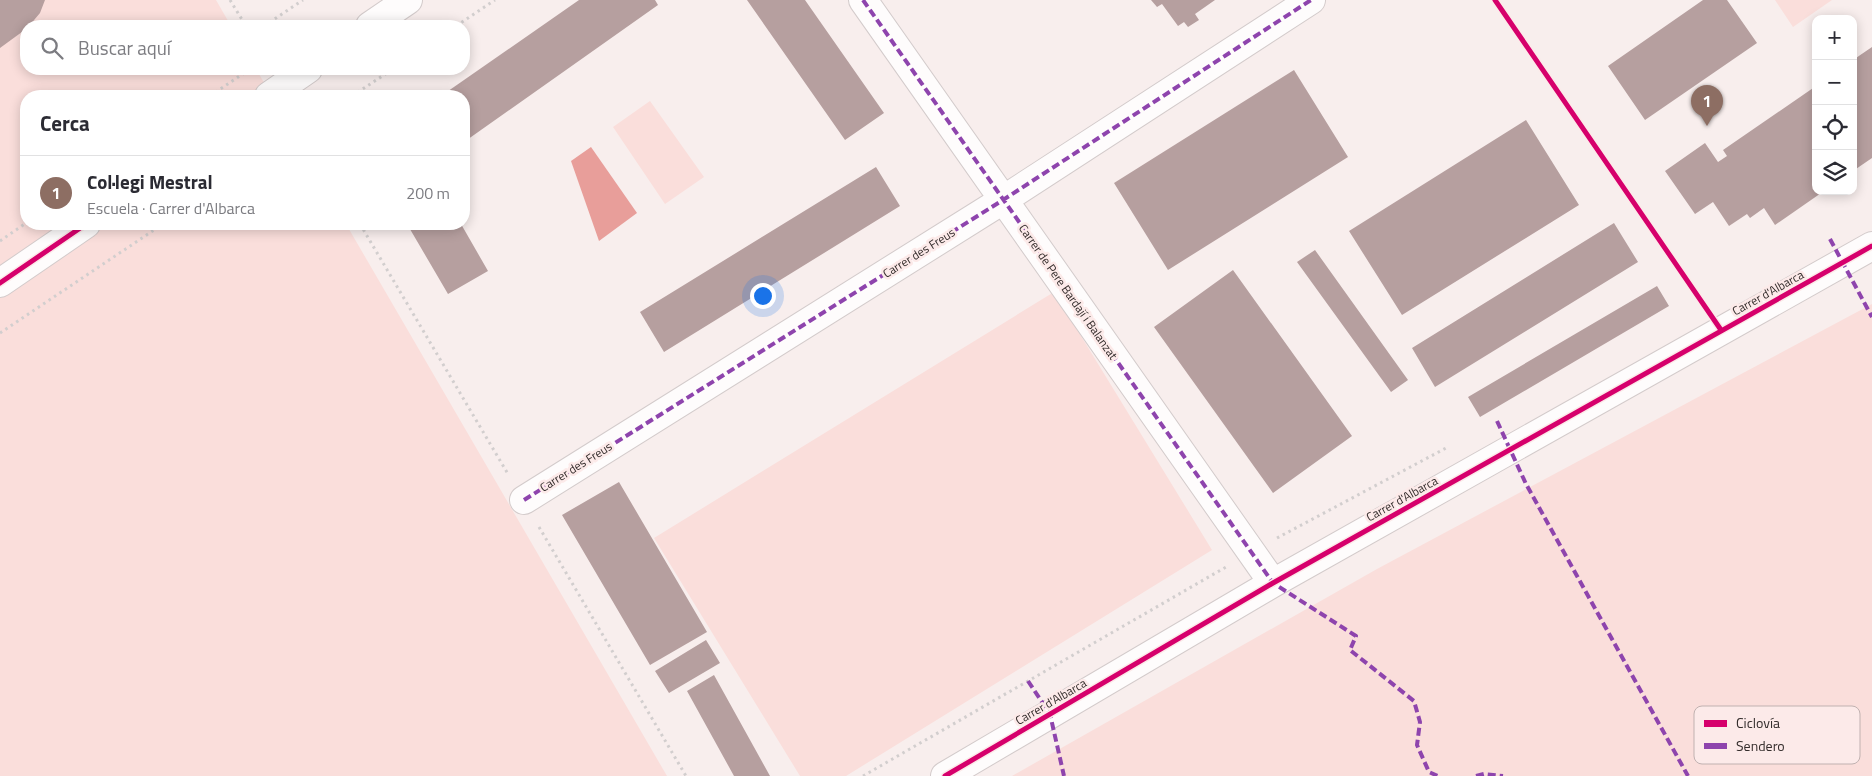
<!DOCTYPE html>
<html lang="es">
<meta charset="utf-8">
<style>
:root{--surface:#fff;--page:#f7f7f7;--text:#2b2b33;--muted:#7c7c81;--line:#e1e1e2;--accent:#111827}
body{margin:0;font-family:"Titillium Web",sans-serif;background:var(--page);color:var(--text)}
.controls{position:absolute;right:15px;top:15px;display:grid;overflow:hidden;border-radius:10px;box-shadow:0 2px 12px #0003}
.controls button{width:45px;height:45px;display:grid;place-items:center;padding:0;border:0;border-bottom:1px solid var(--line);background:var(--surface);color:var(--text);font:25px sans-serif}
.you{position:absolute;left:762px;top:295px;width:18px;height:18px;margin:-12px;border:4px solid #fff;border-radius:50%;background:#1a73e8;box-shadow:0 0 0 8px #1a73e833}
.badge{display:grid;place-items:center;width:32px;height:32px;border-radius:50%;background:var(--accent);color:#fff;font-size:16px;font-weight:700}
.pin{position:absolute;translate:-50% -41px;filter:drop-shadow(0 1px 2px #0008)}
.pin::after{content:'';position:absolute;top:26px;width:18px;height:15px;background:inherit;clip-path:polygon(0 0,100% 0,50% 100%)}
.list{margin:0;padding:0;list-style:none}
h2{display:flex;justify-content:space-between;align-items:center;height:65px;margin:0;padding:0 20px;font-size:21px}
h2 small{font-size:16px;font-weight:400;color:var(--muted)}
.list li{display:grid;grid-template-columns:32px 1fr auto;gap:15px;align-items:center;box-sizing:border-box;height:75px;padding:0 20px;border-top:1px solid var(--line)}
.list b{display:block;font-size:19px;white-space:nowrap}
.list p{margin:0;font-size:16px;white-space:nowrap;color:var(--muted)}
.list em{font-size:16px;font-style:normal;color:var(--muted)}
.icon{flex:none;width:28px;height:28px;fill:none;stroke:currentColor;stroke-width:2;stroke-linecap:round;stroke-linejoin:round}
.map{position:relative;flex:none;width:1872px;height:776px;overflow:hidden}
.search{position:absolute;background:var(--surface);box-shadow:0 2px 12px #0003;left:20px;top:20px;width:450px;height:55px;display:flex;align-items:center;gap:12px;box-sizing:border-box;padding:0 18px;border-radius:20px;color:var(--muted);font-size:19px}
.panel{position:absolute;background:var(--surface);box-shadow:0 2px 12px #0003;left:20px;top:90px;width:450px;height:140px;border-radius:20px}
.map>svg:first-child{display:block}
.green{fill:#fadedb}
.water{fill:#e89e9a}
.building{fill:#b69f9f}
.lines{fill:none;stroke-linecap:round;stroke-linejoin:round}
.street-casing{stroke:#d3cbcb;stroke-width:30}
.path{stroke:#d2cece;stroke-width:3;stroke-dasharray:2.5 4;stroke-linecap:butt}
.street{stroke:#fefcfc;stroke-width:28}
.quiet{stroke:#8e44ad;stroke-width:4;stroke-dasharray:8 4;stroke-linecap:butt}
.cycleway-casing{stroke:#fceae9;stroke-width:8}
.cycleway{stroke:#d6006c;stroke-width:5}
.labels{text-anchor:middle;stroke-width:5;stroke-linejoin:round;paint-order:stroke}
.street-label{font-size:12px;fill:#332c2b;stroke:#fceae9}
.key{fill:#fceae9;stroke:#c0b1b0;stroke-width:1}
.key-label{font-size:14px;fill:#332c2b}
</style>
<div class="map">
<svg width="1872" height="776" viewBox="0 0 1872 776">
<rect width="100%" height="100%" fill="#f8eeed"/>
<path class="green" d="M0,0H216L231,26H26V69H256L272,96H26V224H346L667,776H0Z
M1775,0H1832L1793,27Z
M650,101L704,177L665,204L613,127Z
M1054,292L1212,550L846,776H800L654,538Z
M1872,304V776H1012L1377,569Z"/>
<path class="water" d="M591,147L637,213L599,241L571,161Z"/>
<path class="building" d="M0,0H45L40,13L29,26H26V29L0,48Z
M579,0H655L658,5L464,142V96H441Z
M747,0H805L884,113L845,140Z
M1151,0H1215L1195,14L1199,20L1188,27L1184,22L1178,26L1162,4L1157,7Z
M1703,0H1727L1757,43L1645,120L1608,66Z
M1872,47V158L1853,171V60Z
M1294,70L1348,157L1168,270L1114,183Z
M1816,86V191H1824L1775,225L1764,208L1750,218L1747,214L1729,226L1713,202L1695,214L1665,171L1705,143L1718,162L1727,156L1723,150Z
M1526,120L1579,205L1402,315L1349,231Z
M876,167L900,206L664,352L640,312Z
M1614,223L1638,262L1435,387L1412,348Z
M407,224H461L488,271L448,294Z
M1315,250L1408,380L1391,392L1297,262Z
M1233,270L1352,436L1273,493L1154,327Z
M1657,286L1669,306L1480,417L1468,397Z
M619,482L707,632L650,665L562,515Z
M706,640L720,663L669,693L655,671Z
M714,675L770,776H734L687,691Z"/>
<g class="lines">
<g class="street-casing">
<path id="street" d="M863,0L1273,583
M370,26L408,0
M269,96L308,69
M0,283L86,224
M524,500L1003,200L1311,0
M945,776L1273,583L1872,246"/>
</g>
<path class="path" d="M230,0L246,26
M264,26L303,0
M456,26L495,0
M210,96L250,69
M352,96L393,69
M360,224L508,474
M0,241L26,223
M0,333L163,224
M539,527L686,776
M1277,538L1448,447
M863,776L1226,567"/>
<use href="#street" class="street"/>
<path class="quiet" d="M863,0L1273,583L1356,636L1350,650L1414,701L1420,722L1417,745L1429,772L1438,776
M1830,239L1872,317
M1497,421L1526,484L1688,776
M524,500L1003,200L1311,0
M1028,681L1050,714L1064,776
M1476,776L1484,774L1503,776"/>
<g class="cycleway-casing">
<path id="cycleway" d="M1495,0L1721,330
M0,283L86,224
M945,776L1273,583L1872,246"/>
</g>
<use href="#cycleway" class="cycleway"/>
</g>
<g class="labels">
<g class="street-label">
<text transform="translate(919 253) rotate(-32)" y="4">Carrer des Freus</text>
<text transform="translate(1068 292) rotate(55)" y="4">Carrer de Pere Bardají i Balanzat</text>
<text transform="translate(1768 293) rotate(-29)" y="4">Carrer d'Albarca</text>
<text transform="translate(576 467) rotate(-32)" y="4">Carrer des Freus</text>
<text transform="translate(1402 499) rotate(-29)" y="4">Carrer d'Albarca</text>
<text transform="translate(1051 702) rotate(-30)" y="4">Carrer d'Albarca</text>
</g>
</g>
<rect x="1694" y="706" width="166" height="58" rx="8" class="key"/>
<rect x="1704" y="720" width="23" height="7" fill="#d6006c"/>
<rect x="1704" y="743" width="23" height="6" fill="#8e44ad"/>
<g class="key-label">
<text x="1736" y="728">Ciclovía</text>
<text x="1736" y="751">Sendero</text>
</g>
</svg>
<div class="controls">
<button>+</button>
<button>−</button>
<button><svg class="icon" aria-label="locate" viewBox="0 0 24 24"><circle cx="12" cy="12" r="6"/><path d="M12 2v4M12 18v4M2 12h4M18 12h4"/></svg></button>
<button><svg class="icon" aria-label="layers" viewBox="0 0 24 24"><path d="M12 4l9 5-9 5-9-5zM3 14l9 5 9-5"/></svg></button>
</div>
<div class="you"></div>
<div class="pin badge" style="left:1707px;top:126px;background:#8d6e63">1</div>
<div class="search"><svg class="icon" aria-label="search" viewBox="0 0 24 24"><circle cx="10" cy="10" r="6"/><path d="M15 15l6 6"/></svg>Buscar aquí</div>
<section class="panel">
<h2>Cerca<small></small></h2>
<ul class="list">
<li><span class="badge" style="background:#8d6e63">1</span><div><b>Col·legi Mestral</b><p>Escuela · Carrer d'Albarca</p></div><em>200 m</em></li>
</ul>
</section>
</div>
